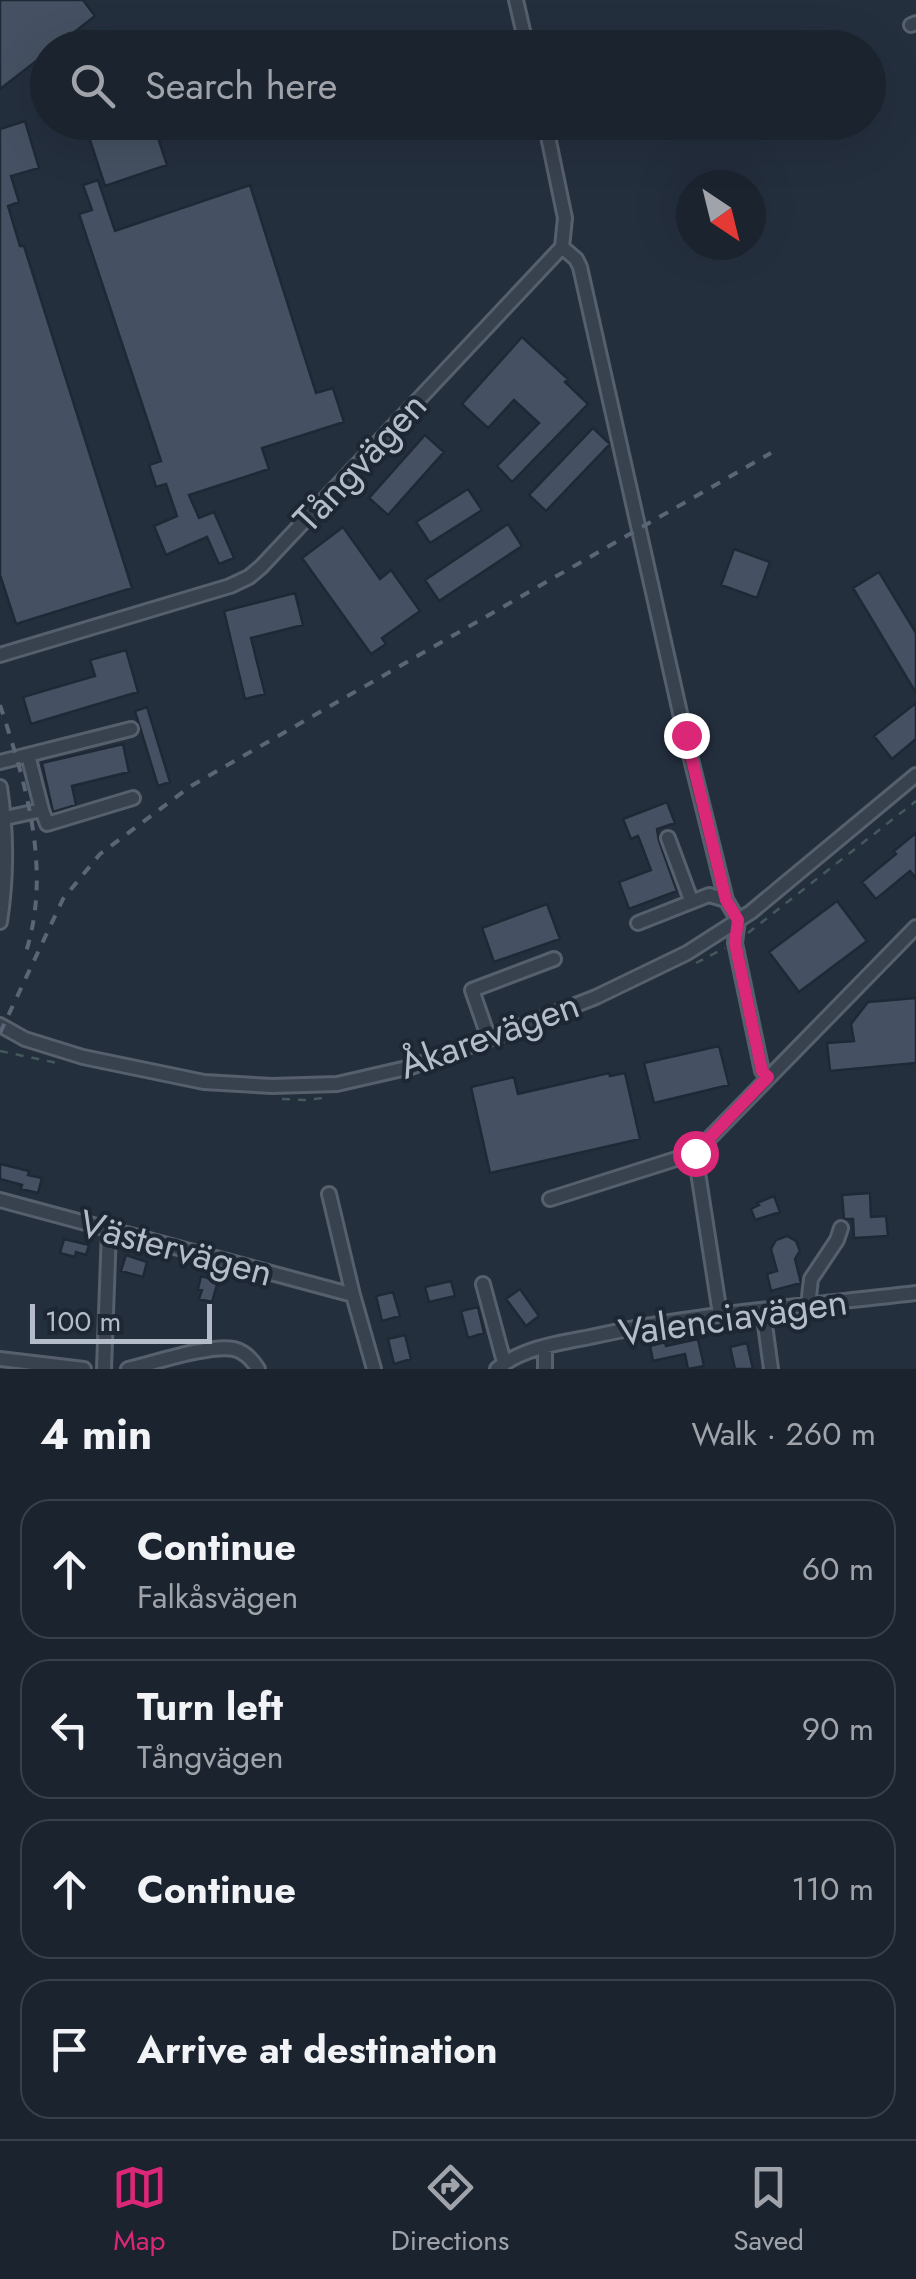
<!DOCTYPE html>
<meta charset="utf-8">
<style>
:root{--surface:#1b232e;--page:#242b36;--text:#f1f3f6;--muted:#a0a4aa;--line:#39404a;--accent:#db2777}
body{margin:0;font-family:Jost,sans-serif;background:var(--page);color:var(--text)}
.compass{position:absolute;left:676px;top:170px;width:90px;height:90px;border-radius:50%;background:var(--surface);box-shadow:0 10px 40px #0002;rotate:145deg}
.scale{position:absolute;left:30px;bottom:25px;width:182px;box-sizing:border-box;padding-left:10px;border:5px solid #b4bcc9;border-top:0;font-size:28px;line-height:35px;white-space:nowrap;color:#b4bcc9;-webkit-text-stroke:8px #1d2633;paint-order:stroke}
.stop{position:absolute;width:30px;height:30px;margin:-22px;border:8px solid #db2777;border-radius:50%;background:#fff}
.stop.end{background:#db2777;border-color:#fff;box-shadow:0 2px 10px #0008}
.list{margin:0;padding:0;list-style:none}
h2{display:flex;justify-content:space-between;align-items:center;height:130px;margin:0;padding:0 40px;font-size:42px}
h2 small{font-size:32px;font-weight:400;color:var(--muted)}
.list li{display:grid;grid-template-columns:65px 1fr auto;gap:30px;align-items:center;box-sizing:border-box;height:140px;margin:0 20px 20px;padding:0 20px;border:2px solid var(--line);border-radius:30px}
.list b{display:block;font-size:38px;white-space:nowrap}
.list p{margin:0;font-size:32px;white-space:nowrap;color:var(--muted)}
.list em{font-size:32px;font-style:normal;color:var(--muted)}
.icon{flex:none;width:55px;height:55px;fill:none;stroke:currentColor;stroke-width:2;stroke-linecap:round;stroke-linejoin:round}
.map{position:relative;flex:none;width:916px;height:1369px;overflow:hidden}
.search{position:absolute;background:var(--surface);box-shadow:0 10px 40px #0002;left:30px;right:30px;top:30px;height:110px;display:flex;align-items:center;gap:25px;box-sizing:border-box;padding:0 35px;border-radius:55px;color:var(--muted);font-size:38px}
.sheet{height:770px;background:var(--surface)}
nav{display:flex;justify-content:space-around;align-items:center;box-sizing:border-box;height:140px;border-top:2px solid var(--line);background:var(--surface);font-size:28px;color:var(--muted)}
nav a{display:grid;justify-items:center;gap:5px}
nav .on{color:var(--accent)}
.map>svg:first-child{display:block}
.building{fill:#455162;stroke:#1f2835;stroke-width:2.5}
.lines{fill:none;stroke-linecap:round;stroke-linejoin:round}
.minor-casing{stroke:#565f6c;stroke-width:18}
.path{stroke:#44595c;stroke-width:2.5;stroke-dasharray:8 8;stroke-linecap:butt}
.minor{stroke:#38414e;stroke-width:12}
.rail{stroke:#5a6575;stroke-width:4;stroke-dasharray:10 10;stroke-linecap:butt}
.route{stroke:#db2777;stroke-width:12}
.labels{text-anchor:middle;stroke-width:8;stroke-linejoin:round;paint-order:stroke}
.street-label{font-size:38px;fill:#b4bcc9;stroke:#1d2633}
</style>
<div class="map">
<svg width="916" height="1369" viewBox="0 0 916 1369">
<rect width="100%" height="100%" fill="#242f3e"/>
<path class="building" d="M0,0H83L95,16L54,48H48V52L0,89Z
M25,121L39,168L11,176L19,202L8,206L20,246H24L132,588L16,624L0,575V129Z
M84,122H153L167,165L105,186Z
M98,180L115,231L250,185L316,393L333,388L344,422L262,448L269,469L189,495L199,518L214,512L234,558L219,564L207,537L166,555L154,526L177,516L166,484L156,487L149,465L161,461L79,214L92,210L83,185Z
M522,337L568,379L565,382L588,404L512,482L497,466L539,423L514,400L488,428L462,404Z
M593,428L610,444L546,511L529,495Z
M425,435L444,452L388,515L369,498Z
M468,489L482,510L430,543L416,522Z
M508,524L522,546L439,601L425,580Z
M343,527L380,579L391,570L420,611L382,638L386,644L371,654L302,558Z
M734,549L770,562L757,598L721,585Z
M879,572L916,633V693L853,588Z
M295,593L303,625L251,638L265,694L245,699L224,611Z
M126,650L138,692L31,724L23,697L95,676L90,660Z
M916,703V739L892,759L874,736Z
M147,707L170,782L158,786L135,711Z
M123,744L129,772L72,786L76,805L53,812L42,763Z
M667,802L675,823L657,829L659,841L677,891L629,909L619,882L651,870L638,836L631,839L623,819Z
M916,833V878L910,871L876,899L862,882L896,854L894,851Z
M837,901L867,941L799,992L769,952Z
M547,904L560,939L494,962L482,928Z
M916,998V1063L830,1071L827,1043L854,1041L851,1024L868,1002Z
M719,1046L729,1085L654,1103L644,1063Z
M609,1073L610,1076L625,1073L640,1139L490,1173L471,1087L514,1077L518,1094Z
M0,1164L29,1171L28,1175L42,1178L38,1193L21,1189L22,1185L0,1179Z
M870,1193L871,1217L886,1216L888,1236L854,1238L853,1219H844L842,1195Z
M774,1196L780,1212L755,1220L751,1209L759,1205L757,1203Z
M787,1236L796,1241L800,1251L795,1259L801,1283L771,1291L767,1274L777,1271L771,1249L776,1240Z
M64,1239L89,1245L86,1255L76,1252L75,1257L60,1253Z
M126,1255L147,1262L143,1277L121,1271Z
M201,1276L218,1281L212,1302L199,1299L202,1290L198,1289Z
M451,1281L455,1296L429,1302L425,1287Z
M520,1289L539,1316L526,1326L506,1299Z
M393,1292L400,1316L382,1321L376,1296Z
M478,1307L484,1333L468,1338L461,1311Z
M405,1335L411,1359L394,1364L388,1339Z
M698,1339L704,1366L688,1369L685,1354L653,1361L650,1346L665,1342L666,1346Z
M747,1343L753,1369H735L730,1347Z"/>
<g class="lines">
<g class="minor-casing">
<path id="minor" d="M516,0L527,48
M911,25L916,23
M562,247L576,259L580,267L685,735L726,900L738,920L735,943L762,1071L768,1077
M0,655L230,586L249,577L261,567L562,247L565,218L545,122
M28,755L42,810
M0,762L131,729
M0,787C7,833 7,876 0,922
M5,818L42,810L47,824L133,798
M668,838L691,900
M638,923L709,895L726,900
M0,1025L25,1039L83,1057L204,1082L272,1086L337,1084L411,1067L489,1039L596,997L687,953L751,912L916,775
M489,1039L472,990L554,959
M695,1153L720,1314
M329,1194L353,1295L374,1369
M550,1199L695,1153L916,927
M0,1200L353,1295
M483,1284L504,1362
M808,1306L811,1279L837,1240L841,1228
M763,1310L771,1369
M0,1359L84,1369
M104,1369L109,1230
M128,1369C154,1363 210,1344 234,1349C245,1352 252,1359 258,1369
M497,1369C522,1348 558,1343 590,1337C697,1313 807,1306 916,1293
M545,1369V1347"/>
</g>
<path class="path" d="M748,933L916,801
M696,963L725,948
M0,1051L57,1063
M282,1099L305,1100L323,1098"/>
<use href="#minor" class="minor"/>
<path class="rail" d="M0,705C26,784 52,869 26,952
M0,1033L63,899L100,854L191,786L771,453"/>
</g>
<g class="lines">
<path class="route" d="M686,735L726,900L738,920L735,943L762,1071L768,1077L695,1153"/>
</g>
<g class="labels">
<g class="street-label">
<text transform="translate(360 462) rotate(-47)" y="13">Tångvägen</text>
<text transform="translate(489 1035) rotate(-20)" y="13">Åkarevägen</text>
<text transform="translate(176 1248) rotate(15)" y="13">Västervägen</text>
<text transform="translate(733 1317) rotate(-8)" y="13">Valenciavägen</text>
</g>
</g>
</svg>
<svg class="compass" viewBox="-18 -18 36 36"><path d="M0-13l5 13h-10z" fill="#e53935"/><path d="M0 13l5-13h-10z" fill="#a0a4aa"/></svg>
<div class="scale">100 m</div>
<div class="stop" style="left:695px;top:1153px"></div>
<div class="stop end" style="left:686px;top:735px"></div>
<div class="search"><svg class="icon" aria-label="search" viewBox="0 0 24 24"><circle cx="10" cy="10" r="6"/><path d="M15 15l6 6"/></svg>Search here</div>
</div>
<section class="sheet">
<h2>4 min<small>Walk · 260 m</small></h2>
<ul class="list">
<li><svg class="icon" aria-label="ahead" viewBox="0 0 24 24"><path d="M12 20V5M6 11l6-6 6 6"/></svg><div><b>Continue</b><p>Falkåsvägen</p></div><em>60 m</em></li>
<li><svg class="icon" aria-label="left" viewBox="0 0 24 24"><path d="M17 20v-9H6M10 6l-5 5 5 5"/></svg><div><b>Turn left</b><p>Tångvägen</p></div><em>90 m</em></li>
<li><svg class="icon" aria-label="ahead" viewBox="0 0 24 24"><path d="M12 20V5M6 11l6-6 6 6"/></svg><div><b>Continue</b></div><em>110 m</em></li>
<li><svg class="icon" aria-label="arrive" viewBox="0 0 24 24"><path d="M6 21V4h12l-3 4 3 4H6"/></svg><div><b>Arrive at destination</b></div></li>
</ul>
</section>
<nav>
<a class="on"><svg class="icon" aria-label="map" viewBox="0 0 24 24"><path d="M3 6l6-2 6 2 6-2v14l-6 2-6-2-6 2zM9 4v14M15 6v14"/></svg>Map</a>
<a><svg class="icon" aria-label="directions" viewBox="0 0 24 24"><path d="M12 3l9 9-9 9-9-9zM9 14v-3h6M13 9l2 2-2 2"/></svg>Directions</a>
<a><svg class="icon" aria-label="saved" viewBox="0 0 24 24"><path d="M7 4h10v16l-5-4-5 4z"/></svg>Saved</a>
</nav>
